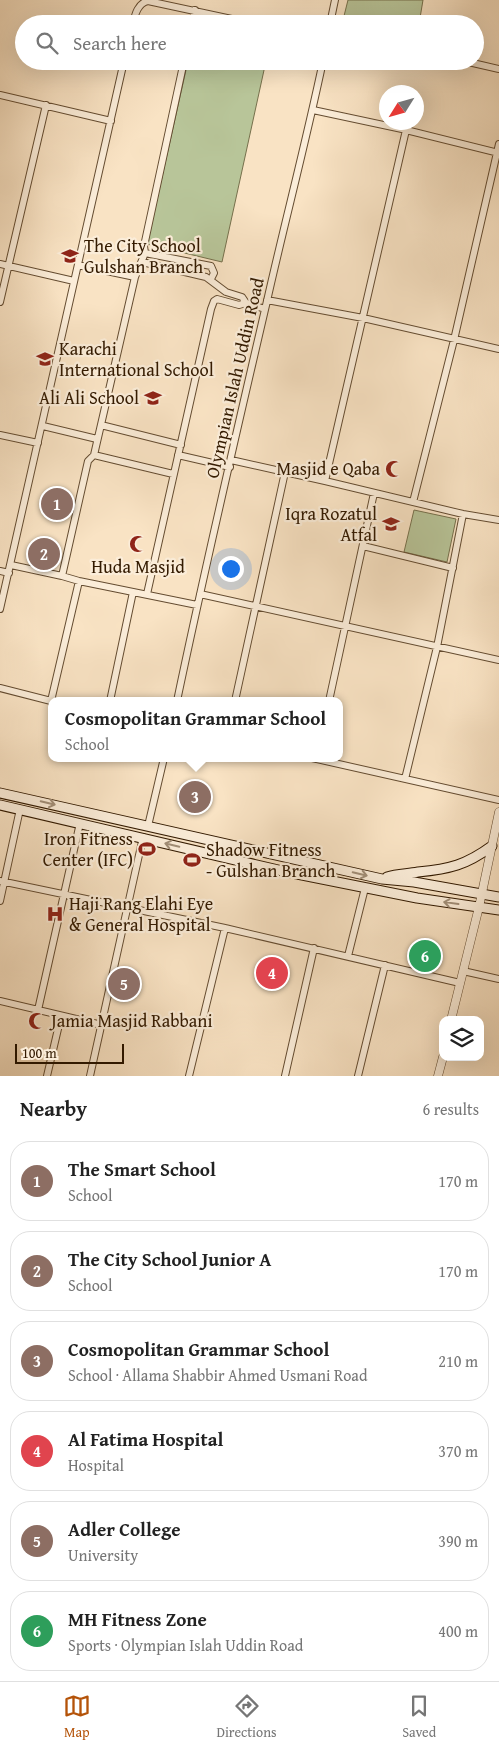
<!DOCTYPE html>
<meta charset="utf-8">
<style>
:root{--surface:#fff;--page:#f6f6f6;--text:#222;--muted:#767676;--line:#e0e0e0;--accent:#b45309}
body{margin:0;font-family:"Gentium Book Plus",serif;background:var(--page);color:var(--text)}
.controls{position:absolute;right:15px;bottom:15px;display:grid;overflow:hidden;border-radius:10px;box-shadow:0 5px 20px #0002}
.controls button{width:45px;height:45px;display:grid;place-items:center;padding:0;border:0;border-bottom:1px solid var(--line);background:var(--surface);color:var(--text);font:25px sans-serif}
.compass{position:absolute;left:379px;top:85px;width:45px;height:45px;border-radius:50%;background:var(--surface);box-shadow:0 5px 20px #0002;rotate:233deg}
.scale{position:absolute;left:15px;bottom:12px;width:109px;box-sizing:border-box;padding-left:5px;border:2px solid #331a00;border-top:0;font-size:14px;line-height:18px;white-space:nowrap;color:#331a00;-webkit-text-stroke:4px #fbedd9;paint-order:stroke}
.you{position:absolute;left:230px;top:568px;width:18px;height:18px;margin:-12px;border:4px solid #fff;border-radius:50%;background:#1a73e8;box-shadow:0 0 0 8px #1a73e833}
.badge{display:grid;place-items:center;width:32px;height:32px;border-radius:50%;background:var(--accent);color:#fff;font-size:16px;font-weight:700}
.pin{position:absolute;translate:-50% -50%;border:2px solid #fff;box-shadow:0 1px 5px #0006}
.popup{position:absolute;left:48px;top:697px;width:295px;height:65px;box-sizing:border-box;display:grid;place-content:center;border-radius:10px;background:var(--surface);filter:drop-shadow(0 1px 4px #0005);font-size:16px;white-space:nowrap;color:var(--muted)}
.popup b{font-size:19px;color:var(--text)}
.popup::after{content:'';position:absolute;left:50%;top:100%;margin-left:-10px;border:10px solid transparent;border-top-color:var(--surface)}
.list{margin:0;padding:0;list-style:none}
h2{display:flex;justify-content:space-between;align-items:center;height:65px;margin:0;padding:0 20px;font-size:21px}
h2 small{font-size:16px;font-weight:400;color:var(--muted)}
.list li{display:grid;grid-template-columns:32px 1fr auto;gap:15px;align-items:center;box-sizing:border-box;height:80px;margin:0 10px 10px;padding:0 10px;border:1px solid var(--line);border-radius:20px}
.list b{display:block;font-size:19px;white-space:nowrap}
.list p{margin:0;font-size:16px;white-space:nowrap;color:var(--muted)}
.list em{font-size:16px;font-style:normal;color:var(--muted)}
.icon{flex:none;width:28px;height:28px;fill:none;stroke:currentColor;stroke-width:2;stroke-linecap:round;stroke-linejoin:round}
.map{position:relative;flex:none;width:499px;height:1076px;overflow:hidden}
.search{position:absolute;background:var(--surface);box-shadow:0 5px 20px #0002;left:15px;right:15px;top:15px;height:55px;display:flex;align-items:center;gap:12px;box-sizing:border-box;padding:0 18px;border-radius:28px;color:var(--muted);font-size:19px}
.sheet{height:605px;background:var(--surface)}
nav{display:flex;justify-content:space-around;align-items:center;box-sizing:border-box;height:70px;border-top:1px solid var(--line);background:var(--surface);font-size:14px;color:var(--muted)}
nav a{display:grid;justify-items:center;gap:2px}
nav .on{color:var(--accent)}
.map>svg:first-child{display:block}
.green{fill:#b8c599;stroke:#76704c}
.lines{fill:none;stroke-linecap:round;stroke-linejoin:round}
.minor-casing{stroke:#644c31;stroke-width:8}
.tertiary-casing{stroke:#644c31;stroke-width:9}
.secondary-casing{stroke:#331a00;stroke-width:11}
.minor{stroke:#fbedd9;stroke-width:6}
.tertiary{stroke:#fbedd9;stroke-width:8}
.secondary{stroke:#fbedd9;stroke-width:9}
.oneway{stroke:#a18e77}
.labels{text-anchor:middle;stroke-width:4.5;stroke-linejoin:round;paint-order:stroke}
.poi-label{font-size:18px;fill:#331a00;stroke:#fbedd9;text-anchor:start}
.street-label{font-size:18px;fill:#331a00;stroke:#fbedd9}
</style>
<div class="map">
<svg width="499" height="1076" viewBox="0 0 499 1076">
<rect width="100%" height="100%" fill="#f9e3c4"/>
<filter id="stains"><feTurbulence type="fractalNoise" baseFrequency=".004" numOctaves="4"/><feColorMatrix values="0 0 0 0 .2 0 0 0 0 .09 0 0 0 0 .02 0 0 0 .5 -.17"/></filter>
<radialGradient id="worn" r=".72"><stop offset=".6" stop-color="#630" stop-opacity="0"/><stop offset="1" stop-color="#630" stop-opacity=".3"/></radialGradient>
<path class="green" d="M348,0H423L419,24H342Z
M188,61H266L222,262L147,244Z
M414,510L456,519L447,562L404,552Z"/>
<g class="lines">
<g class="minor-casing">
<path id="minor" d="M133,24C135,14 138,3 148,1L255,24
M192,24L195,10
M330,24L335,0
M464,61L499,69
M0,95L111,121
M313,110L402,129L499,153
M145,253L211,266L214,273L211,279
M142,262L206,277L226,292L242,297L246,303L265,309
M0,264L74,281
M78,265L135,277
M267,300L363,318L499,349
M0,302L46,105
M101,425L181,445
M43,426L97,439
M0,435L38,443
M94,455L173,474
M178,455L230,467
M231,460L325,481L463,514L499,520
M325,481L406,130
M413,502L454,340L499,144
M363,546L453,568
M11,565L62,576L79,581L197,605
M0,571L9,573
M62,576L88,461L94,455L135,277L145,253L144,246L184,61
M147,594L211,309L214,301L217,299L239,305L246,303
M200,594L499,660
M0,609L124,61
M0,688L51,701
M51,701L79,581
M110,701L133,592
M177,701C205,567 236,434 267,301C285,221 306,142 323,61
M235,701L285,472
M329,701L374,493
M312,758L499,800
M405,779L437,647L463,514
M148,826L164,758
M0,881L225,928L460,983
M0,901L20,809
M348,956L365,888
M463,971L499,979
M0,1001L102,1025
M38,1010L80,823
M47,1076L61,1016
M90,1076L143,837
M189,1076L225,928
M285,1076L314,948
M358,1076L385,965"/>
</g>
<g class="tertiary-casing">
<path id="tertiary" d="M451,1020L479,907L499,812
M438,1076L443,1057"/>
</g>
<g class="secondary-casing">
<path id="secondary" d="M0,793L382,879L414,882L499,897
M0,805L287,872L417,898L499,910
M387,877C397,874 407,874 418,872C450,869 466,865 492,846"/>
</g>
<use href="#minor" class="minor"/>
<use href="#tertiary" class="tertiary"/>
<use href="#secondary" class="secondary"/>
</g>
<defs><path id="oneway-shaft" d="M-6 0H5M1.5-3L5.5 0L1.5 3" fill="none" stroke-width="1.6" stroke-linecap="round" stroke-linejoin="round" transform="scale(1.25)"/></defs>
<g class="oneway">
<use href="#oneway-shaft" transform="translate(48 803) rotate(13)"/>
<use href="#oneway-shaft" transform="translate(172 845) rotate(-167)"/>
<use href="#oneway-shaft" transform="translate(360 874) rotate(13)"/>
<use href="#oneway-shaft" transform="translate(451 903) rotate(-172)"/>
</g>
<defs>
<g id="school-bare" transform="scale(1.35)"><path d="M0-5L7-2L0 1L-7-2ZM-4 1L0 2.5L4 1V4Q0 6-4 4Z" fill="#8f2418" stroke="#fbedd9" stroke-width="2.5" paint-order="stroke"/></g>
<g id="mosque-bare" transform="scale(1.35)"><path d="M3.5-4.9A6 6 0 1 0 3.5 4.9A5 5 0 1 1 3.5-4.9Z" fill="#8f2418" stroke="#fbedd9" stroke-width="2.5" paint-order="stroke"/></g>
<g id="stadium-bare" transform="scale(1.35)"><path d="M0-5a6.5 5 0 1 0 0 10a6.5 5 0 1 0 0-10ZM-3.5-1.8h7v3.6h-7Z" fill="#8f2418" stroke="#fbedd9" stroke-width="2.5" paint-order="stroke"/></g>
<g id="hospital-bare" transform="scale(1.35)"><path d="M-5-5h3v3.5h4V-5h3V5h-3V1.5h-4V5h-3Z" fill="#8f2418" stroke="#fbedd9" stroke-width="2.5" paint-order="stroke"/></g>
</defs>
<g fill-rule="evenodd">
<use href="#school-bare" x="70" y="256"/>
<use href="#school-bare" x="45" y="359"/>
<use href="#school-bare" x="153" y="398"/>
<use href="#mosque-bare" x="394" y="469"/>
<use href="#school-bare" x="391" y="524"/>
<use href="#mosque-bare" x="138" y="544"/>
<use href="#stadium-bare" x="147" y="849"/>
<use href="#stadium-bare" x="192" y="860"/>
<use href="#hospital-bare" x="55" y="914"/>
<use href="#mosque-bare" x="37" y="1021"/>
</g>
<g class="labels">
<g class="poi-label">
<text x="84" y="252">The City School<tspan x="84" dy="21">Gulshan Branch</tspan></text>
<text x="59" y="355">Karachi<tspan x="59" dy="21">International School</tspan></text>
<text x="139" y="404" text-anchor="end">Ali Ali School</text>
<text x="380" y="475" text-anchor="end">Masjid e Qaba</text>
<text x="377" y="520" text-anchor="end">Iqra Rozatul<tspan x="377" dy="21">Atfal</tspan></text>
<text x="138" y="573" text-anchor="middle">Huda Masjid</text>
<text x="133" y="845" text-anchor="end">Iron Fitness<tspan x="133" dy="21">Center (IFC)</tspan></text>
<text x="206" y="856">Shadow Fitness<tspan x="206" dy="21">- Gulshan Branch</tspan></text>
<text x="69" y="910">Haji Rang Elahi Eye<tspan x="69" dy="21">&amp; General Hospital</tspan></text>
<text x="51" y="1027">Jamia Masjid Rabbani</text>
</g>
<g class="street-label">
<text transform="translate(235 378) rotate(-77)" y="6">Olympian Islah Uddin Road</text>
</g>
</g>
<rect width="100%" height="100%" filter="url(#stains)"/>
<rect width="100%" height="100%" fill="url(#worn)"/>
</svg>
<div class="controls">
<button><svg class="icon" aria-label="layers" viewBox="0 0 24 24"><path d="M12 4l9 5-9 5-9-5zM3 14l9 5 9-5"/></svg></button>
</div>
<svg class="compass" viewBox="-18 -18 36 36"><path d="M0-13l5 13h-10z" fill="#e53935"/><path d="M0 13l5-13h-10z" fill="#767676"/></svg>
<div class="scale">100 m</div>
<div class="you"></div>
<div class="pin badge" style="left:57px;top:504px;background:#8d6e63">1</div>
<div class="pin badge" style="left:44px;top:554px;background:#8d6e63">2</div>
<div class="pin badge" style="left:195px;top:797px;background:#8d6e63">3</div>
<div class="popup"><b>Cosmopolitan Grammar School</b>School</div>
<div class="pin badge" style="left:272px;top:973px;background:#e0444e">4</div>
<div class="pin badge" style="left:124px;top:984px;background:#8d6e63">5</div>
<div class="pin badge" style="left:425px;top:956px;background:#2e9e5b">6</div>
<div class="search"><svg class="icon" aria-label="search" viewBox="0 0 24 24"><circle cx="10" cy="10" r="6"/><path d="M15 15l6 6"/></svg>Search here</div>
</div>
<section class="sheet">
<h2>Nearby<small>6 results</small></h2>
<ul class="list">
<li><span class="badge" style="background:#8d6e63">1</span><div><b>The Smart School</b><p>School</p></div><em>170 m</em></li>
<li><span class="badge" style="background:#8d6e63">2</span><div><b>The City School Junior A</b><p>School</p></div><em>170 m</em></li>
<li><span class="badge" style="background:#8d6e63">3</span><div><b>Cosmopolitan Grammar School</b><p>School · Allama Shabbir Ahmed Usmani Road</p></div><em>210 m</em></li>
<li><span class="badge" style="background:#e0444e">4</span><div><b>Al Fatima Hospital</b><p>Hospital</p></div><em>370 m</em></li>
<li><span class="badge" style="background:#8d6e63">5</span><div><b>Adler College</b><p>University</p></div><em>390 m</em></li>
<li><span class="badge" style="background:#2e9e5b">6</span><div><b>MH Fitness Zone</b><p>Sports · Olympian Islah Uddin Road</p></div><em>400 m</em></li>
</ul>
</section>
<nav>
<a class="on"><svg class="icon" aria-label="map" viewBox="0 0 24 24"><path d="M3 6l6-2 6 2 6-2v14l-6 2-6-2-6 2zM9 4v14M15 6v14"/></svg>Map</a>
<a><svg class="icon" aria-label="directions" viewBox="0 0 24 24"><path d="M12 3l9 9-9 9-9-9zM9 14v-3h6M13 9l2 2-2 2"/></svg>Directions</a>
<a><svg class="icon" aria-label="saved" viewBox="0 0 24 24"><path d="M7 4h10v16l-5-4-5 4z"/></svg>Saved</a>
</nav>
